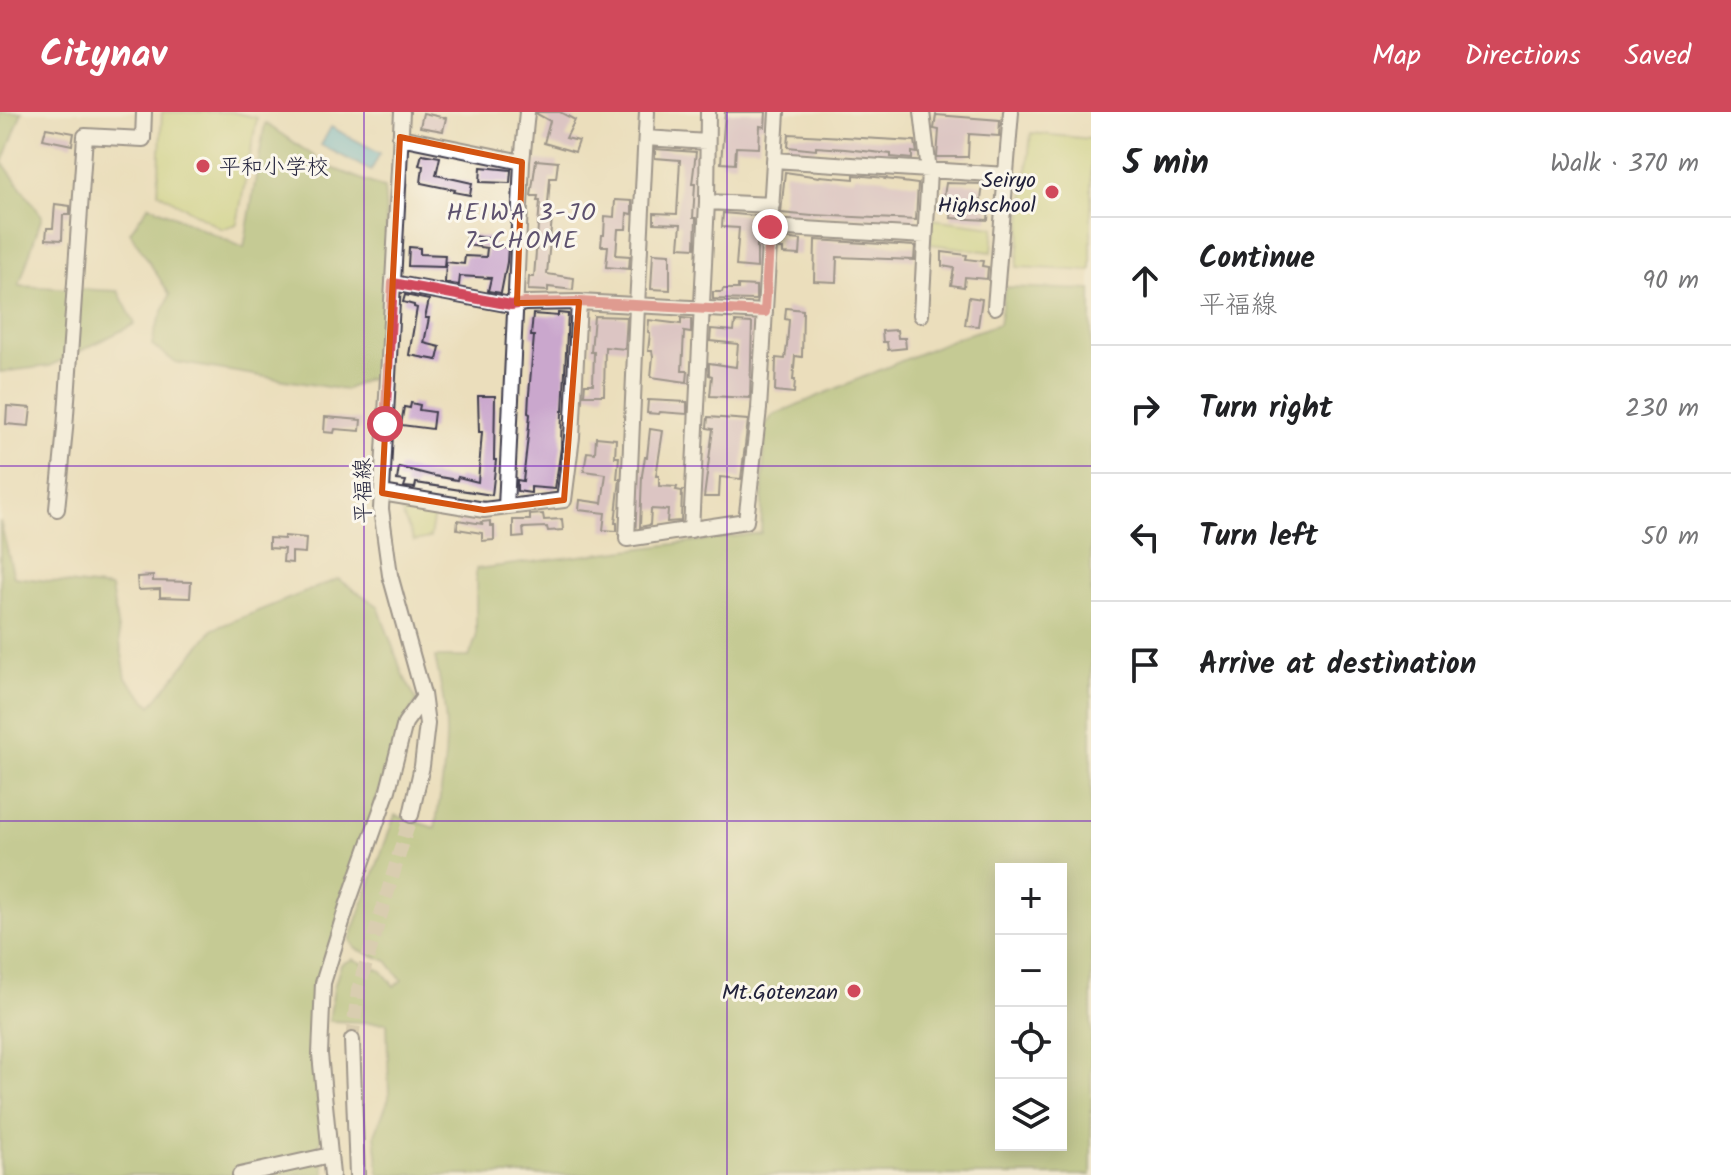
<!DOCTYPE html>
<meta charset="utf-8">
<style>
:root{--surface:#fff;--page:#f6f6f6;--text:#202124;--muted:#757577;--line:#e0e0e0;--accent:#d1495b}
body{margin:0;font-family:Kalam,"Klee One",sans-serif;background:var(--page);color:var(--text)}
.controls{position:absolute;right:24px;bottom:24px;display:grid;overflow:hidden;border-radius:0px;box-shadow:0 4px 20px #0003}
.controls button{width:72px;height:72px;display:grid;place-items:center;padding:0;border:0;border-bottom:2px solid var(--line);background:var(--surface);color:var(--text);font:40px sans-serif}
.stop{position:absolute;width:24px;height:24px;margin:-18px;border:6px solid #d1495b;border-radius:50%;background:#fff}
.stop.end{background:#d1495b;border-color:#fff;box-shadow:0 2px 8px #0008}
.list{margin:0;padding:0;list-style:none}
h2{display:flex;justify-content:space-between;align-items:center;height:104px;margin:0;padding:0 32px;font-size:34px}
h2 small{font-size:26px;font-weight:400;color:var(--muted)}
.list li{display:grid;grid-template-columns:52px 1fr auto;gap:24px;align-items:center;box-sizing:border-box;height:128px;padding:0 32px;border-top:2px solid var(--line)}
.list b{display:block;font-size:30px;white-space:nowrap}
.list p{margin:0;font-size:26px;white-space:nowrap;color:var(--muted)}
.list em{font-size:26px;font-style:normal;color:var(--muted)}
.icon{flex:none;width:44px;height:44px;fill:none;stroke:currentColor;stroke-width:2;stroke-linecap:round;stroke-linejoin:round}
.map{position:relative;flex:none;width:1091px;height:1063px;overflow:hidden}
header{display:flex;align-items:center;gap:48px;box-sizing:border-box;height:112px;padding:0 40px;background:var(--accent);color:#fff}
header strong{font-size:38px}
nav{display:flex;gap:44px;margin-inline-start:auto;font-size:28px}
main{display:flex}
aside{flex:1;background:var(--surface)}
.map>svg:first-child{display:block}
.green{fill:#c0d073;stroke:#717957;stroke-width:2}
.forest{fill:#98b265;stroke:#5d6a50;stroke-width:2;fill-rule:evenodd}
.water{fill:#57b4d5;stroke:#3c6b88;stroke-width:2}
.building{fill:#caa7cd}
.lines{fill:none;stroke-linecap:round;stroke-linejoin:round}
.minor-tunnel{stroke:#c3b8a2;stroke-width:14;stroke-dasharray:14 7;stroke-linecap:butt}
.minor-casing{stroke:#403e4e;stroke-width:18}
.minor{stroke:#fff;stroke-width:14}
.route{stroke:#d1495b;stroke-width:10}
.marked{fill:none;stroke:#d45411;stroke-width:6;stroke-linejoin:round}
.grid{fill:none;stroke:#7b2cbf;stroke-width:2;stroke-opacity:0.55}
.poi-dot{fill:#d1495b;stroke:#fbf7ec;stroke-width:3}
.labels{text-anchor:middle;stroke-width:6;stroke-linejoin:round;paint-order:stroke}
.poi-label{font-size:22px;fill:#22223b;stroke:#fbf7ec;text-anchor:end}
.street-label{font-size:22px;fill:#22223b;stroke:#fbf7ec}
.neighbourhood-label{font-size:24px;letter-spacing:2px;fill:#5d516e;stroke:#fbf7ec}
</style>
<header>
<strong>Citynav</strong>
<nav><a>Map</a><a>Directions</a><a>Saved</a></nav>
</header>
<main>
<div class="map">
<svg width="1091" height="1063" viewBox="0 0 1091 1063">
<rect width="100%" height="100%" fill="#fbf7ec"/>
<filter id="ink" filterUnits="userSpaceOnUse"><feTurbulence type="fractalNoise" baseFrequency=".0125" numOctaves="2"/><feDisplacementMap in="SourceGraphic" scale="16" xChannelSelector="R" yChannelSelector="G"/><feConvolveMatrix kernelMatrix="1 2 1 2 8 2 1 2 1" color-interpolation-filters="sRGB"/></filter>
<filter id="wash" filterUnits="userSpaceOnUse"><feTurbulence type="fractalNoise" baseFrequency=".006" numOctaves="4" result="noise"/><feDisplacementMap in="SourceGraphic" scale="32" xChannelSelector="R" yChannelSelector="G"/><feGaussianBlur stdDeviation="1.8" result="paint"/><feColorMatrix in="noise" values="0 0 0 0 0 0 0 0 0 0 0 0 0 0 0 0 0 1.4 0 .05"/><feComposite in="paint" operator="in"/></filter>
<g filter="url(#wash)">
<rect width="100%" height="100%" fill="#ebdebc"/>
<path class="green" d="M162,0H232L257,6L237,112L222,117L158,80Z
M1031,21L1091,27V159L1017,155Z
M932,107L994,115L992,140L930,132Z
M404,389L435,395L430,426L414,429L399,395Z"/>
<path class="forest" d="M0,0H22L3,51L42,104L19,174L118,179L135,212L50,254L0,260Z
M265,11L332,56L384,76C390,137 387,200 379,262L345,278L175,250L152,233L155,218L170,183L130,120L149,93L244,136Z
M1005,175L1091,178V1063H379L375,1022L389,986L387,911L329,909L334,875L341,852L353,847L382,859L394,874L402,868L387,849L356,837L350,828L395,703L435,716C440,685 446,652 446,621C446,595 440,570 435,545H469L476,526V457L761,421L765,314L773,303L956,226L999,212ZM1001,757H1061V1033H1001Z
M0,409L14,465L111,476L126,566L151,594L213,517L338,467L378,494L403,563L417,589L402,612L378,683L321,871L314,914V951L322,1026L311,1051L323,1050L325,1063H0Z"/>
<path class="water" d="M331,15L380,41L371,59L321,33Z"/>
<g id="blocks">
<path class="building" d="M537,0H560L575,8L566,26L579,29L575,40L544,31L550,9L537,2Z
M725,0H766L765,15L760,14L759,36L736,35L735,52L721,51Z
M423,1L446,6L443,19L420,15Z
M936,3L1000,8L999,24L969,22L968,45H937L939,18L934,17Z
M46,16L74,21L72,33L43,27Z
M789,22L915,29L917,41L912,40V47L891,45V42L845,37L816,35V38L788,35Z
M655,37L696,40L692,72H695L693,106H696L695,136L679,135L681,112L654,111V101L677,102L680,48L655,46Z
M422,42L440,45L436,63L472,71L470,83L454,80L455,78L421,71L423,54L419,53Z
M536,48L558,50L556,66H550L547,105H552L547,162L574,166L573,178L548,175V179L528,178L529,165H534L540,89H537L538,84H531Z
M481,55L511,58L510,71L480,70Z
M785,60L819,65L820,64L854,67V63L886,66L885,67L903,69V70L918,72L916,108L813,103L812,104L781,101Z
M946,71L983,72L980,96H989L988,108L951,106L953,85L944,84Z
M615,88L632,89V102L627,101L626,117H618L616,143L630,144L629,157L606,155L608,134H601L602,123H604L605,104L614,105Z
M55,92L70,94V103H63L62,128L46,127L47,116H53Z
M723,101L757,104V156L736,154L739,116L722,115Z
M467,123L493,127L492,134L508,135L507,150L501,181L488,179L491,166L460,164L459,173L445,171L446,150L464,152L465,144L486,145L487,136L466,133Z
M779,126L801,128L800,143L783,142V137H779Z
M815,128L915,134L914,148L837,145L836,170L814,169Z
M409,135L420,136V142L445,143L444,155L408,154Z
M942,140L967,143L966,147L983,149L982,154L988,155L987,167L965,165L964,175L951,173L954,156L942,154Z
M653,141L670,142V178L651,177Z
M738,173L756,174V188L713,187V180H722L723,177H738Z
M405,183L429,188L425,206H429L424,231L440,235L437,248L409,243L417,196L414,195V193L403,190Z
M969,185L982,187L978,214L965,213Z
M786,196L803,198L802,245L795,244L793,268H795L794,281L775,279L776,246L785,247L787,233L789,208L785,207Z
M558,201L568,202L563,299H562L561,336L555,377L531,375V381L517,379V368L523,369L528,324L530,302L528,301L529,282L534,224H531L533,202L558,204Z
M594,204L627,205L625,237L605,235L604,283H584L585,272H593L594,240H591Z
M681,206L691,207V221L684,220L682,259H688L687,270L651,265L653,244L652,239H648L650,221L648,220L649,208L681,212Z
M735,210L752,211L750,286L710,284L712,264L709,263V251L736,255L738,232L710,229L711,217L734,219Z
M897,218L898,226H905L906,236L888,238L887,230H883L882,219Z
M478,284H495L494,348H496L492,383L416,371L415,376L404,375L406,369L397,368L399,355L434,364L457,368L458,365L478,370L482,320H479Z
M648,288L687,290V302L660,300L659,302L647,301Z
M411,291L420,293L419,298L434,300L432,317L401,313L404,295L410,296Z
M7,294L31,296L29,314L6,312Z
M325,305L361,308L360,319L335,317L334,321L324,320Z
M708,305L748,308L741,367L720,365L719,385H704L713,317L707,316Z
M650,317L663,319L656,364H659V374L677,375L676,378L682,379L681,409L667,410L668,398L651,397L650,413L640,415L642,363L645,345H647Z
M596,325L616,327L615,345H619L617,367H620L615,411H617V419L603,418L605,401L579,398L580,388L602,391L606,362L584,359L587,340L595,341Z
M543,402L544,408L562,407L563,418L548,419L547,415L523,416L524,425L513,426V408H530V403Z
M458,408L482,412L481,410L490,409V414H494V428L482,429V421L457,417Z
M284,424L306,426L305,441L292,440V451L283,450L284,437L269,436V426L284,427Z
M153,464V469L191,470L190,486L160,485V477L138,478L137,465Z"/>
</g>
</g>
<g filter="url(#ink)">
<use href="#blocks" fill-opacity="0" stroke="#403e4e" stroke-width="2"/>
<g class="lines">
<path class="minor-tunnel" d="M352,928L358,878L411,703"/>
<g class="minor-casing">
<path id="minor" d="M402,0L381,397L390,463L423,582L427,612L422,654L411,703
M647,0L637,194L627,427L746,409L759,297L777,0
M400,25L522,50
M646,26L707,30
M774,48L1006,63
M707,90L772,93
M770,115L925,124
M393,171L511,193L525,191L579,190L765,200
M995,195L1011,0
M921,203L929,59L922,0
M382,381L484,398L564,388L572,325L579,190
M506,395L522,50L527,0
M57,397L65,317L85,24L143,27L144,0
M691,418L707,90L708,0
M352,928L357,1063
M240,1063L330,1043
M332,1063L320,942L323,871L347,794L388,678L405,611L423,586"/>
</g>
<use href="#minor" class="minor"/>
</g>
</g>
<g class="lines" filter="url(#ink)">
<path class="route" d="M385,312L393,171L511,193L525,191L579,190L765,200L770,115"/>
</g>
<path d="M0 0H1091V1063H0ZM400,25L522,50L517,191L579,190L564,388L484,398L382,381Z" fill="#ebdebc" fill-opacity=".55" fill-rule="evenodd"/>
<path class="marked" d="M400,25L522,50L517,191L579,190L564,388L484,398L382,381Z"/>
<path class="grid" d="M364,0V1063M727,0V1063M0,354H1091M0,709H1091"/>
<g class="poi-dot">
<circle cx="203" cy="54" r="8"/>
<circle cx="1052" cy="80" r="8"/>
<circle cx="854" cy="879" r="8"/>
</g>
<g class="labels">
<g class="poi-label">
<text x="219" y="62" text-anchor="start">平和小学校</text>
<text x="1036" y="75">Seiryo<tspan x="1036" dy="25">Highschool</tspan></text>
<text x="838" y="887">Mt.Gotenzan</text>
</g>
<g class="street-label">
<text transform="translate(362 379) rotate(-91)" y="8">平福線</text>
</g>
<g class="neighbourhood-label">
<text x="522" y="108">HEIWA 3-JO<tspan x="522" dy="28">7-CHOME</tspan></text>
</g>
</g>
</svg>
<div class="controls">
<button>+</button>
<button>−</button>
<button><svg class="icon" aria-label="locate" viewBox="0 0 24 24"><circle cx="12" cy="12" r="6"/><path d="M12 2v4M12 18v4M2 12h4M18 12h4"/></svg></button>
<button><svg class="icon" aria-label="layers" viewBox="0 0 24 24"><path d="M12 4l9 5-9 5-9-5zM3 14l9 5 9-5"/></svg></button>
</div>
<div class="stop" style="left:385px;top:312px"></div>
<div class="stop end" style="left:770px;top:115px"></div>
</div>
<aside>
<h2>5 min<small>Walk · 370 m</small></h2>
<ul class="list">
<li><svg class="icon" aria-label="ahead" viewBox="0 0 24 24"><path d="M12 20V5M6 11l6-6 6 6"/></svg><div><b>Continue</b><p>平福線</p></div><em>90 m</em></li>
<li><svg class="icon" aria-label="right" viewBox="0 0 24 24"><path d="M7 20v-9h11M14 6l5 5-5 5"/></svg><div><b>Turn right</b></div><em>230 m</em></li>
<li><svg class="icon" aria-label="left" viewBox="0 0 24 24"><path d="M17 20v-9H6M10 6l-5 5 5 5"/></svg><div><b>Turn left</b></div><em>50 m</em></li>
<li><svg class="icon" aria-label="arrive" viewBox="0 0 24 24"><path d="M6 21V4h12l-3 4 3 4H6"/></svg><div><b>Arrive at destination</b></div></li>
</ul>
</aside>
</main>
